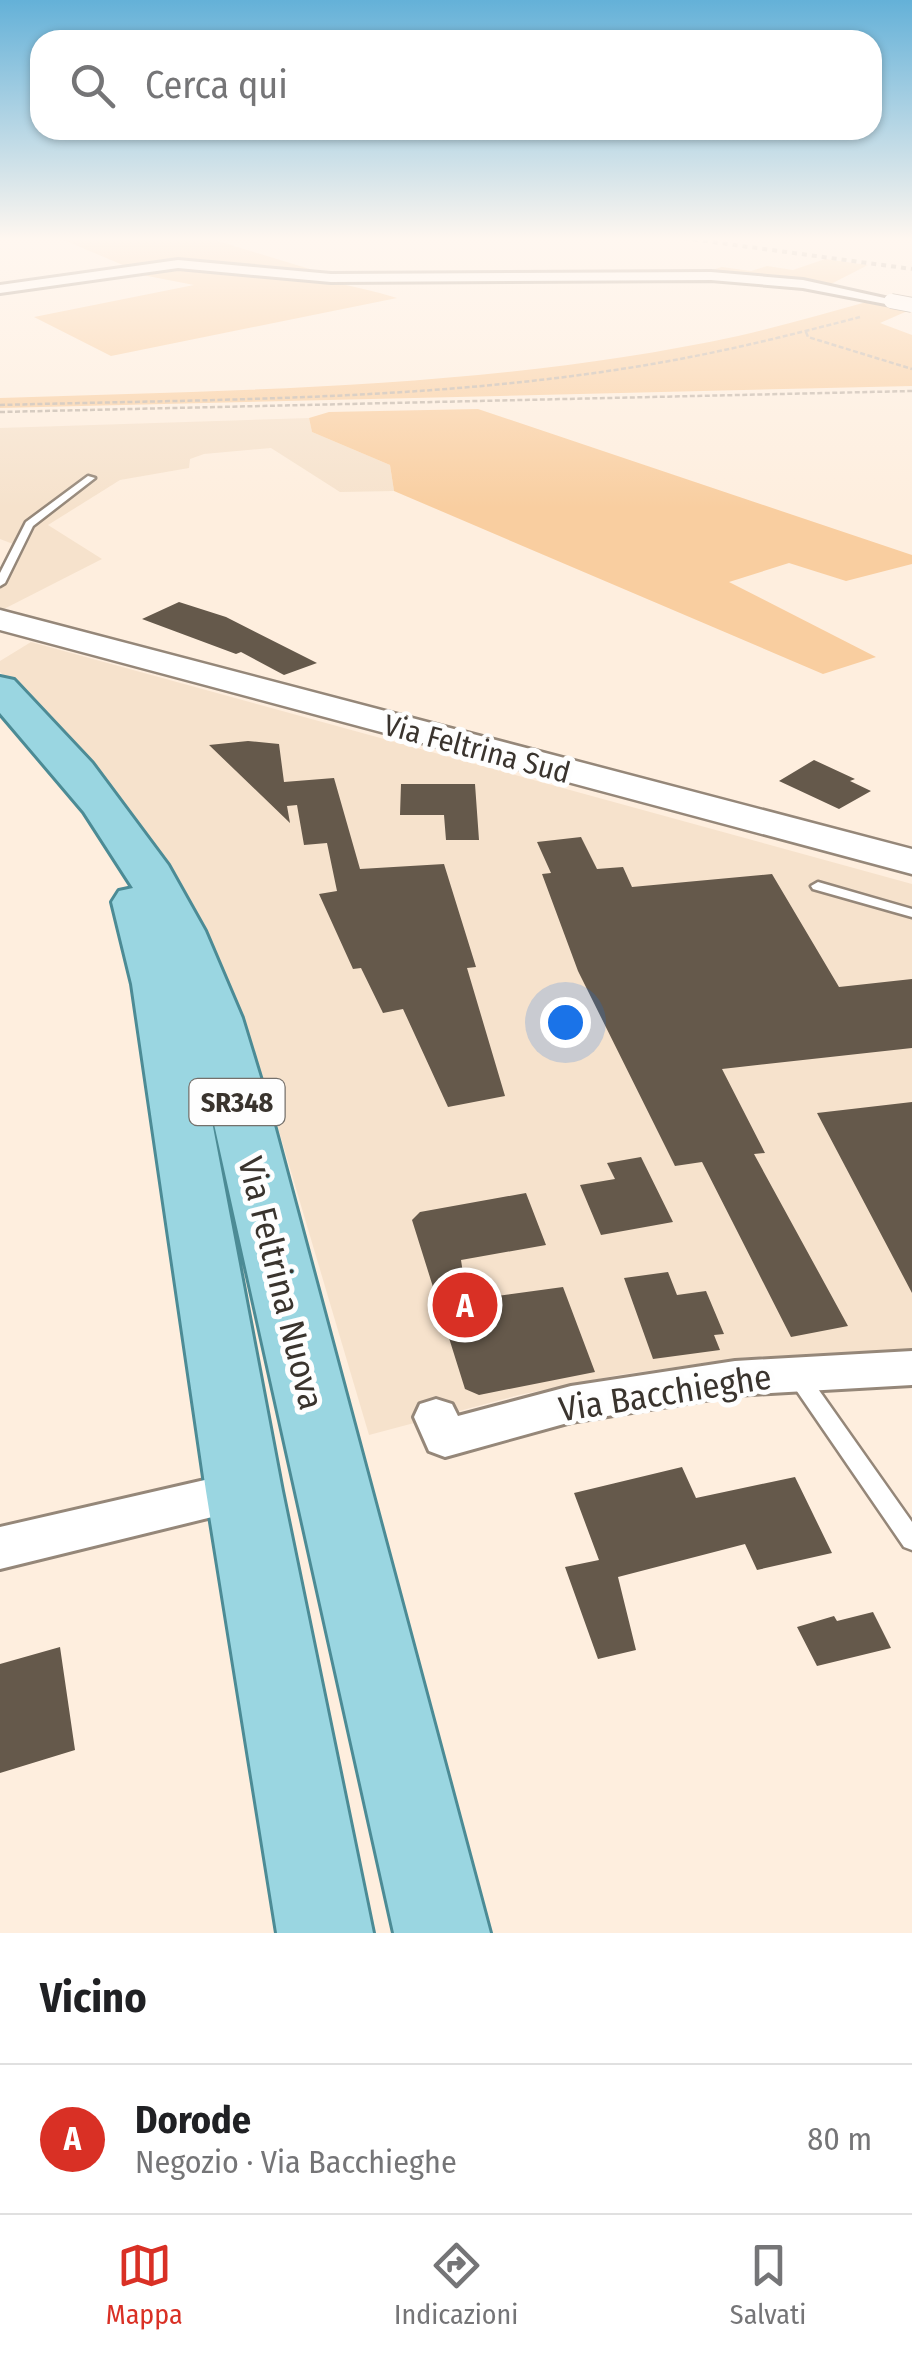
<!DOCTYPE html>
<html lang="it">
<meta charset="utf-8">
<style>
:root{--surface:#fff;--page:#f2f2f2;--text:#202124;--muted:#757577;--line:#e0e0e0;--accent:#d93025}
body{margin:0;font-family:"Fira Sans Condensed",sans-serif;background:var(--page);color:var(--text)}
.you{position:absolute;left:565px;top:1022px;width:35px;height:35px;margin:-25px;border:8px solid #fff;border-radius:50%;background:#1a73e8;box-shadow:0 0 0 15px #1a73e833}
.badge{display:grid;place-items:center;width:65px;height:65px;border-radius:50%;background:var(--accent);color:#fff;font-size:32px;font-weight:700}
.pin{position:absolute;translate:-50% -50%;border:5px solid #fff;box-shadow:0 2px 10px #0006}
.list{margin:0;padding:0;list-style:none}
h2{display:flex;justify-content:space-between;align-items:center;height:130px;margin:0;padding:0 40px;font-size:42px}
h2 small{font-size:32px;font-weight:400;color:var(--muted)}
.list li{display:grid;grid-template-columns:65px 1fr auto;gap:30px;align-items:center;box-sizing:border-box;height:150px;padding:0 40px;border-top:2px solid var(--line)}
.list b{display:block;font-size:38px;white-space:nowrap}
.list p{margin:0;font-size:32px;white-space:nowrap;color:var(--muted)}
.list em{font-size:32px;font-style:normal;color:var(--muted)}
.icon{flex:none;width:55px;height:55px;fill:none;stroke:currentColor;stroke-width:2;stroke-linecap:round;stroke-linejoin:round}
.map{position:relative;flex:none;width:912px;height:1933px;overflow:hidden}
.search{position:absolute;background:var(--surface);box-shadow:0 2px 8px #0004;left:30px;right:30px;top:30px;height:110px;display:flex;align-items:center;gap:25px;box-sizing:border-box;padding:0 35px;border-radius:30px;color:var(--muted);font-size:38px}
.sheet{height:280px;background:var(--surface)}
nav{display:flex;justify-content:space-around;align-items:center;box-sizing:border-box;height:140px;border-top:2px solid var(--line);background:var(--surface);font-size:28px;color:var(--muted)}
nav a{display:grid;justify-items:center;gap:5px}
nav .on{color:var(--accent)}
.map>svg:first-child{display:block}
.built{fill:#f6e2cc}
.green{fill:#f9cea0}
.building{fill:#65594b}
.lines{fill:none;stroke-linecap:round;stroke-linejoin:round}
.service-casing{stroke:#958779;stroke-width:5}
.minor-casing{stroke:#958779;stroke-width:6}
.secondary-casing{stroke:#958779;stroke-width:5}
.primary-casing{stroke:#4c8b95;stroke-width:6}
.path{stroke:#c1b4a7;stroke-width:2.5;stroke-dasharray:5 2.5;stroke-linecap:butt}
.service{fill:#fff;fill-rule:evenodd}
.minor{fill:#fff;fill-rule:evenodd}
.secondary{fill:#fff;fill-rule:evenodd}
.primary{fill:#9ad6e1;fill-rule:evenodd}
.rail{stroke:#a2978b;stroke-width:4;stroke-dasharray:5 5;stroke-linecap:butt}
.minor-bridge-casing{stroke:#958779;stroke-width:16;stroke-linecap:butt}
.minor-bridge{stroke:#fff;stroke-width:14}
.labels{text-anchor:middle;stroke-width:10;stroke-linejoin:round;paint-order:stroke}
.shield{fill:#fefefe;stroke:#75716c;stroke-width:2.5}
.shield-label{font-size:28px;font-weight:bold;fill:#3a342e}
.street-label{font-size:30px;fill:#3a342e;stroke:#fefefe}
.near-street-label{font-size:35px;fill:#3a342e;stroke:#fefefe}
</style>
<div class="map">
<svg width="912" height="1933" viewBox="0 0 912 1933">
<rect width="100%" height="100%" fill="#feeede"/>
<path class="built" d="M309,418L312,432L390,465L394,491L340,492L271,448L204,454L190,459L189,468L120,480L48,525L102,559L0,611V575L21,547L0,539V428Z
M31,642L912,884V1352L748,1357L618,1375L519,1395L369,1435L265,1084L224,971L188,895L154,855L111,788L60,725L0,672V661Z"/>
<path class="green" d="M59,238H208L336,277L165,264L125,266Z
M825,259L868,265L825,287L705,272L722,267L751,271L767,266L793,270Z
M142,269C227,267 317,274 397,298L111,356L34,317L194,285L122,271Z
M870,301L912,309L880,323L912,335V386L0,408V398C245,390 497,388 738,336C782,326 826,313 870,301Z
M478,409L912,555V564L846,581L789,563L729,582L876,657L823,674L394,491L390,465L312,432L309,418L329,412Z"/>
<path class="building" d="M179,602L226,617L317,663L284,675L241,652L236,654L142,619Z
M248,741L279,744L284,782L334,778L360,869L444,864L476,967L467,968L505,1096L448,1107L403,1009L383,1013L361,968L353,969L319,894L337,891L327,843L304,845L297,805L287,806L290,823L209,745Z
M814,760L855,779L850,781L871,791L839,809L779,781Z
M401,784H475L479,840H446L444,815H400Z
M581,837L597,869L623,867L632,887L772,874L839,987L912,979V1048L722,1069L765,1153L754,1154L848,1326L791,1337L702,1162L675,1166L578,971L542,874L551,873L537,842Z
M912,1102V1293L817,1113Z
M641,1157L673,1222L601,1235L580,1185L615,1179L607,1163Z
M526,1193L546,1245L461,1260L467,1300L563,1287L595,1372L479,1395L465,1389L412,1220L420,1212Z
M668,1272L677,1295L706,1291L724,1334L714,1335L720,1350L653,1359L624,1278Z
M682,1467L696,1498L795,1477L832,1553L757,1570L745,1544L618,1577L636,1650L598,1659L565,1567L599,1560L574,1493Z
M873,1612L891,1648L817,1666L797,1627L834,1616L837,1621Z
M60,1647L75,1750L0,1773V1664Z"/>
<g class="lines">
<g class="service-casing">
<path id="service" d="M88,476L95,478L33,526L5,583L0,586V573L26,522Z
M818,882L912,909V917L813,889L811,886Z
M797,1367L804,1369L912,1522V1550L904,1547L790,1381L787,1375L790,1369Z"/>
</g>
<g class="minor-casing">
<path id="minor" d="M178,260L331,274L711,272L803,280L898,301L891,305L803,288L711,280L331,282L178,268L0,293V285Z
M912,1351V1385L735,1395L571,1422L445,1457L429,1451L414,1417L420,1404L436,1399L452,1404L458,1416L571,1386L735,1361Z
M244,1471L261,1477L267,1491L261,1505L0,1569V1527Z"/>
</g>
<g class="secondary-casing">
<path id="secondary" d="M0,610L912,849V874L0,630Z"/>
</g>
<g class="primary-casing">
<path id="primary" d="M0,677L14,680L92,763L168,865L205,931L242,1018L270,1110L490,1933H394L204,1079L282,1491L373,1933H277L206,1491L132,984L112,902L119,891L133,888L84,812L0,713Z"/>
</g>
<path class="path" d="M806,332L808,337L912,369
M0,405C217,399 438,401 652,364C723,352 791,335 860,317
M0,412L912,391"/>
<use href="#service" class="service"/>
<use href="#minor" class="minor"/>
<use href="#secondary" class="secondary"/>
<use href="#primary" class="primary"/>
<path class="rail" d="M683,238L912,269"/>
<g class="minor-bridge-casing">
<path id="minor-bridge" d="M891,301L912,305"/>
</g>
<use href="#minor-bridge" class="minor-bridge"/>
</g>
<linearGradient id="sky" x2="0" y2="1"><stop stop-color="#64b1d8"/><stop offset="0.47" stop-color="#fff7f0"/><stop offset="1" stop-color="#fff7f0" stop-opacity="0"/></linearGradient>
<rect width="912" height="508" fill="url(#sky)"/>
<g class="labels">
<rect class="shield" x="189.5" y="1079" width="95" height="46" rx="8"/>
<g class="shield-label">
<text x="237" y="1112">SR348</text>
</g>
<g class="street-label">
<text transform="translate(477 749) rotate(15)" y="10">Via Feltrina Sud</text>
</g>
<g class="near-street-label">
<text transform="translate(281 1283) rotate(76)" y="12">Via Feltrina Nuova</text>
<text transform="translate(665 1393) rotate(-9)" y="12">Via Bacchieghe</text>
</g>
</g>
</svg>
<div class="you"></div>
<div class="pin badge" style="left:465px;top:1305px">A</div>
<div class="search"><svg class="icon" aria-label="search" viewBox="0 0 24 24"><circle cx="10" cy="10" r="6"/><path d="M15 15l6 6"/></svg>Cerca qui</div>
</div>
<section class="sheet">
<h2>Vicino<small></small></h2>
<ul class="list">
<li><span class="badge">A</span><div><b>Dorode</b><p>Negozio · Via Bacchieghe</p></div><em>80 m</em></li>
</ul>
</section>
<nav>
<a class="on"><svg class="icon" aria-label="map" viewBox="0 0 24 24"><path d="M3 6l6-2 6 2 6-2v14l-6 2-6-2-6 2zM9 4v14M15 6v14"/></svg>Mappa</a>
<a><svg class="icon" aria-label="directions" viewBox="0 0 24 24"><path d="M12 3l9 9-9 9-9-9zM9 14v-3h6M13 9l2 2-2 2"/></svg>Indicazioni</a>
<a><svg class="icon" aria-label="saved" viewBox="0 0 24 24"><path d="M7 4h10v16l-5-4-5 4z"/></svg>Salvati</a>
</nav>
